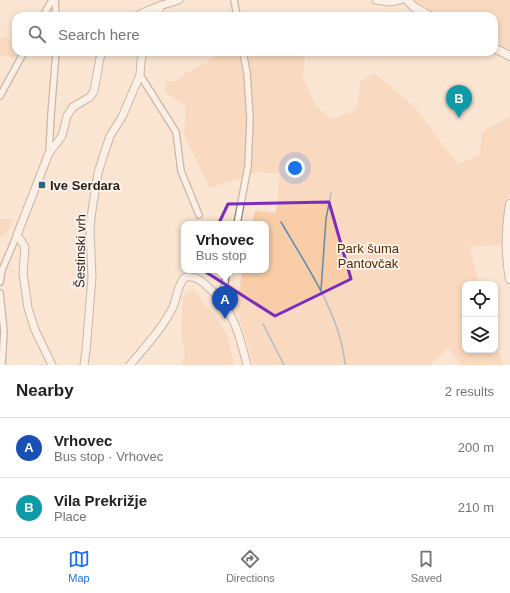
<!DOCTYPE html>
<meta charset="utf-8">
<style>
:root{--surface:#fff;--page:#f6f6f6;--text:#202124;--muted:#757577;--line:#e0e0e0;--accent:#1a73e8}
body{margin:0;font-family:Arial,sans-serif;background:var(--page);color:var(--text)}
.controls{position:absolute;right:12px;bottom:12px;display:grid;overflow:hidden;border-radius:8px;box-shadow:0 2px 6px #0003}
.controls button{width:36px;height:36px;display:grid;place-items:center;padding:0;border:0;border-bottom:1px solid var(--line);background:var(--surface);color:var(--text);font:20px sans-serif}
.you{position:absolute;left:295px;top:168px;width:14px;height:14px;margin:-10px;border:3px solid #fff;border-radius:50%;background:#1a73e8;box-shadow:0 0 0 6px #1a73e833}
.badge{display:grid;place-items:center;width:26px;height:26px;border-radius:50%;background:var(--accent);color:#fff;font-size:13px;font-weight:700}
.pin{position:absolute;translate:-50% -33px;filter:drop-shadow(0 1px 2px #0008)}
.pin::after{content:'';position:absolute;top:21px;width:14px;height:12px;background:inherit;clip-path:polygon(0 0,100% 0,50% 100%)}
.popup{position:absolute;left:181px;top:221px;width:88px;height:52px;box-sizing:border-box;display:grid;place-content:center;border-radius:8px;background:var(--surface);filter:drop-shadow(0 1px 3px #0005);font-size:13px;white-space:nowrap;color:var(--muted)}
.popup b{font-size:15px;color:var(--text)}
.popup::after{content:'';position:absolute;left:50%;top:100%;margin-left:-8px;border:8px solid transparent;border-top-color:var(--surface)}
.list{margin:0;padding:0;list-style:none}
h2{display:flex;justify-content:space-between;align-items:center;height:52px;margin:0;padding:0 16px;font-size:17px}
h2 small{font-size:13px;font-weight:400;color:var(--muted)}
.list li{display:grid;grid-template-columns:26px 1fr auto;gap:12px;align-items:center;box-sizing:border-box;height:60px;padding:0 16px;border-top:1px solid var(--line)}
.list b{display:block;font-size:15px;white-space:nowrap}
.list p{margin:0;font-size:13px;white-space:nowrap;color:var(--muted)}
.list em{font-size:13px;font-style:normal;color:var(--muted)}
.icon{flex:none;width:22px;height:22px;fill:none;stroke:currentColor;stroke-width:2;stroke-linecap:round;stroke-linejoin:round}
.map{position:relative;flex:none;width:510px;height:365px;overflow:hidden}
.search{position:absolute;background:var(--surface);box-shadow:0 2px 6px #0003;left:12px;right:12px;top:12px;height:44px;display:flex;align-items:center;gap:10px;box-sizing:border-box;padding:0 14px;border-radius:12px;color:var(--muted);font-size:15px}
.sheet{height:172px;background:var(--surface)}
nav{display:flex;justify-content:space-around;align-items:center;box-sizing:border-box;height:56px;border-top:1px solid var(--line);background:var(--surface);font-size:11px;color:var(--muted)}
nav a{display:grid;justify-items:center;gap:2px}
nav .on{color:var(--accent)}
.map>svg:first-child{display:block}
.green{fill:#f9cda8}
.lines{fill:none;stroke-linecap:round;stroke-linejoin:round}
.stream{stroke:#5c8ead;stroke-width:1.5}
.minor-casing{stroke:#927f6f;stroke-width:8}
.tertiary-casing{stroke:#927f6f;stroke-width:9}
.secondary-casing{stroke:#927f6f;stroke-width:10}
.minor{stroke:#fff;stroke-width:5.5}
.tertiary{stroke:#fff;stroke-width:7}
.secondary{stroke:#fff;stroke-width:8}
.marked{fill:none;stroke:#7b2cbf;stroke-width:3;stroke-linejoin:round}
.poi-dot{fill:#2f627f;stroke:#fdf4ed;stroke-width:1.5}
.labels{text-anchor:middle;stroke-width:3.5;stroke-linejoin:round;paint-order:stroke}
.poi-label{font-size:13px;font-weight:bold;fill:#271f19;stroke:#fdf4ed;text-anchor:start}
.park-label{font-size:13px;fill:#542c00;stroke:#fdf4ed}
.street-label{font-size:13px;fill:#271f19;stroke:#fdf4ed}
</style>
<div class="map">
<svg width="510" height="365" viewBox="0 0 510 365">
<rect width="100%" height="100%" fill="#fae4d2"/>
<path class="green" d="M414,0H510V50L494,42V16H441L427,10Z
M6,37L16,42V52H17L15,59L3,55L0,59V38Z
M217,52H310L305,56L303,78L316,106L332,119L356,110L361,81L374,73L415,107L457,164L480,155L482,132L510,116V191L508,200L504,245L469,246L479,284H465V350H495V340L503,365H461L448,348L430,365H254L236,306L243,270H266V224H252L255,211L276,213L280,173L258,172L210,188L184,135L186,106L165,92L166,82L176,81L186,73L209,61Z
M0,219H13L6,234L0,237Z
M193,289L205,305L214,313L228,338L234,365H180L185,356L181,330L183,297Z"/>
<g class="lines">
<path class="stream" d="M281,222C306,265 341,315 345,365
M321,290L326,219L331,193
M263,324L284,365"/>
<g class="minor-casing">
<path id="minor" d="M55,0L56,16
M234,0L237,16
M43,16L52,0
M140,75L176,132L181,171L199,215
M0,96L24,52
M49,153L51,115L56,52
M237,224L248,166L250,118L247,73L243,52
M0,282L2,270L17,235
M0,293L4,331L2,365
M220,300L223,293L227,270"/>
</g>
<g class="tertiary-casing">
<path id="tertiary" d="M376,0L389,2L400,0
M137,16C150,8 165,4 179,0
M157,16L161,5
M52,365L35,330L28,308L23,273L25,247L17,235L49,153L62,136L67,116L73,107L90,97L94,91L100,58L102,52
M84,365L86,351L92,277L90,231L91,217L98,173L102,160L110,136L122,117L140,75L141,61L143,52
M130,365C145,347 162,329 173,307C177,298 177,287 184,278C193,274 202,281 208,287C214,293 221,299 225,306C237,323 242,346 247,365"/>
</g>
<g class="secondary-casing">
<path id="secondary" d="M407,0L414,7L430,16
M494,48L510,56
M510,204C506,229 505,254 510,279"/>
</g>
<use href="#minor" class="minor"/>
<use href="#tertiary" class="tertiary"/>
<use href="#secondary" class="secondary"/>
</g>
<path d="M0 0H510V365H0ZM329,202L351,279L275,316L198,267L228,204Z" fill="#fae4d2" fill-opacity=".55" fill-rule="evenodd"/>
<path class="marked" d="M329,202L351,279L275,316L198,267L228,204Z"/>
<rect class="poi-dot" x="38" y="181" width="8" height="8" rx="2"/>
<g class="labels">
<g class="poi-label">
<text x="50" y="190">Ive Serdara</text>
</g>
<g class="park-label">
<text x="368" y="253">Park šuma<tspan x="368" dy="15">Pantovčak</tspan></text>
</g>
<g class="street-label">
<text transform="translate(80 251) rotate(-89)" y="5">Šestinski vrh</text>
</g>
</g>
</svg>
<div class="controls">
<button><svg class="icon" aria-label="locate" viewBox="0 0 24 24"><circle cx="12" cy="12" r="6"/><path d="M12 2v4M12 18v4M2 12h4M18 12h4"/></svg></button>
<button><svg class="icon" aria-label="layers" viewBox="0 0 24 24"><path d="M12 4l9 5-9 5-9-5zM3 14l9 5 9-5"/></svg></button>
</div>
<div class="you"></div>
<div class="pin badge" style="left:225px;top:319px;background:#1a4fb4">A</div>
<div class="popup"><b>Vrhovec</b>Bus stop</div>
<div class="pin badge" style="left:459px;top:118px;background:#0f9aa8">B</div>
<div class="search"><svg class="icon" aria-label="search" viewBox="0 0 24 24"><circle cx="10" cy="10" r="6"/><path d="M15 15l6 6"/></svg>Search here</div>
</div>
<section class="sheet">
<h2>Nearby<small>2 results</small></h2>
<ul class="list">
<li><span class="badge" style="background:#1a4fb4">A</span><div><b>Vrhovec</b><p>Bus stop · Vrhovec</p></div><em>200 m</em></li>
<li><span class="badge" style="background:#0f9aa8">B</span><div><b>Vila Prekrižje</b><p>Place</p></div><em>210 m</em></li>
</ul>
</section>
<nav>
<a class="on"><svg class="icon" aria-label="map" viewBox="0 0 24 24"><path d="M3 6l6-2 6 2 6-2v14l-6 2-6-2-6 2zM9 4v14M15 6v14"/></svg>Map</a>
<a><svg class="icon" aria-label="directions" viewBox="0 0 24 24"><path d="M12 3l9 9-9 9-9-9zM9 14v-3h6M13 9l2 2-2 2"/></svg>Directions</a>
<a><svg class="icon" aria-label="saved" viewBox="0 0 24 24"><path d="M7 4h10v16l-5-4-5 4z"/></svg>Saved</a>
</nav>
